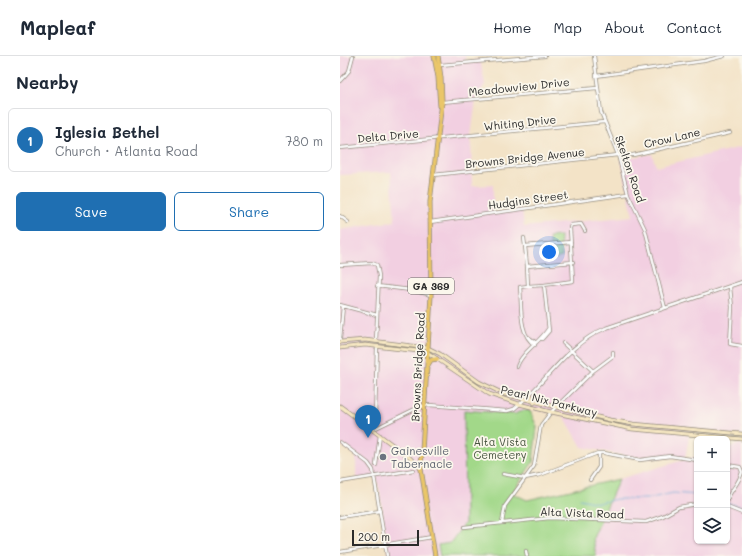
<!DOCTYPE html>
<meta charset="utf-8">
<style>
:root{--surface:#fff;--page:#f2f2f3;--text:#1f2937;--muted:#747a83;--line:#e0e1e3;--accent:#1f6fb2}
body{margin:0;font-family:Mali,sans-serif;background:var(--page);color:var(--text)}
.controls{position:absolute;right:12px;bottom:12px;display:grid;overflow:hidden;border-radius:6px;box-shadow:0 1px 3px #0004}
.controls button{width:36px;height:36px;display:grid;place-items:center;padding:0;border:0;border-bottom:1px solid var(--line);background:var(--surface);color:var(--text);font:20px sans-serif}
.scale{position:absolute;left:12px;bottom:10px;width:67px;box-sizing:border-box;padding-left:4px;border:2px solid #2b2b2b;border-top:0;font-size:11px;line-height:14px;white-space:nowrap;color:#2b2b2b;-webkit-text-stroke:3px #fbf7ec;paint-order:stroke}
.you{position:absolute;left:209px;top:196px;width:14px;height:14px;margin:-10px;border:3px solid #fff;border-radius:50%;background:#1a73e8;box-shadow:0 0 0 6px #1a73e833}
.badge{display:grid;place-items:center;width:26px;height:26px;border-radius:50%;background:var(--accent);color:#fff;font-size:13px;font-weight:700}
.pin{position:absolute;translate:-50% -33px;filter:drop-shadow(0 1px 2px #0008)}
.pin::after{content:'';position:absolute;top:21px;width:14px;height:12px;background:inherit;clip-path:polygon(0 0,100% 0,50% 100%)}
.list{margin:0;padding:0;list-style:none}
h2{display:flex;justify-content:space-between;align-items:center;height:52px;margin:0;padding:0 16px;font-size:17px}
h2 small{font-size:13px;font-weight:400;color:var(--muted)}
.list li{display:grid;grid-template-columns:26px 1fr auto;gap:12px;align-items:center;box-sizing:border-box;height:64px;margin:0 8px 8px;padding:0 8px;border:1px solid var(--line);border-radius:6px}
.list b{display:block;font-size:15px;white-space:nowrap}
.list p{margin:0;font-size:13px;white-space:nowrap;color:var(--muted)}
.list em{font-size:13px;font-style:normal;color:var(--muted)}
.actions{display:flex;gap:8px;padding:12px 16px}
.actions a{flex:1;padding:9px 0;border:1px solid var(--accent);border-radius:6px;text-align:center;font-size:14px;color:var(--accent)}
.actions .main{background:var(--accent);color:#fff}
.icon{flex:none;width:22px;height:22px;fill:none;stroke:currentColor;stroke-width:2;stroke-linecap:round;stroke-linejoin:round}
.map{position:relative;flex:none;width:402px;height:500px;overflow:hidden}
header{display:flex;align-items:center;gap:24px;box-sizing:border-box;height:56px;padding:0 20px;background:var(--surface);border-bottom:1px solid var(--line)}
header strong{font-size:19px}
nav{display:flex;gap:22px;margin-inline-start:auto;font-size:14px}
main{display:flex}
aside{flex:1;background:var(--surface)}
.map>svg:first-child{display:block}
.built{fill:#f2cfe1}
.green{fill:#a2d889;stroke:#66825a}
.lines{fill:none;stroke-linecap:round;stroke-linejoin:round}
.stream{stroke:#64a0d4;stroke-width:1}
.street-casing{stroke:#8f8779;stroke-width:4}
.secondary-casing{stroke:#8f8779;stroke-width:4.5}
.primary-casing{stroke:#8f8779;stroke-width:5}
.street{stroke:#fff;stroke-width:2.5}
.secondary{stroke:#f7e8c3;stroke-width:3}
.primary{stroke:#eac669;stroke-width:3.5}
.worship-dot{fill:#6b7280;stroke:#fbf7ec;stroke-width:1.5}
.labels{text-anchor:middle;stroke-width:3.5;stroke-linejoin:round;paint-order:stroke}
.shield{fill:#fbf7ec;stroke:#696865;stroke-width:1}
.shield-label{font-size:10px;font-weight:bold;fill:#2b2b2b}
.street-label{font-size:11px;fill:#2b2b2b;stroke:#fbf7ec}
.park-label{font-size:11px;fill:#495642;stroke:#fbf7ec}
.worship-label{font-size:11px;fill:#5b616d;stroke:#fbf7ec;text-anchor:start}
</style>
<header>
<strong>Mapleaf</strong>
<nav><a>Home</a><a>Map</a><a>About</a><a>Contact</a></nav>
</header>
<main>
<aside>
<h2>Nearby<small></small></h2>
<ul class="list">
<li><span class="badge">1</span><div><b>Iglesia Bethel</b><p>Church · Atlanta Road</p></div><em>780 m</em></li>
</ul>
<div class="actions"><a class="main">Save</a><a>Share</a></div>
</aside>
<div class="map">
<svg width="402" height="500" viewBox="0 0 402 500">
<rect width="100%" height="100%" fill="#fbf7ec"/>
<filter id="ink" filterUnits="userSpaceOnUse"><feTurbulence type="fractalNoise" baseFrequency=".025" numOctaves="2"/><feDisplacementMap in="SourceGraphic" scale="8" xChannelSelector="R" yChannelSelector="G"/><feConvolveMatrix kernelMatrix="1 2 1 2 8 2 1 2 1" color-interpolation-filters="sRGB"/></filter>
<filter id="wash" filterUnits="userSpaceOnUse"><feTurbulence type="fractalNoise" baseFrequency=".012" numOctaves="4" result="noise"/><feDisplacementMap in="SourceGraphic" scale="16" xChannelSelector="R" yChannelSelector="G"/><feGaussianBlur stdDeviation="0.9" result="paint"/><feColorMatrix in="noise" values="0 0 0 0 0 0 0 0 0 0 0 0 0 0 0 0 0 1.4 0 .05"/><feComposite in="paint" operator="in"/></filter>
<g filter="url(#wash)">
<rect width="100%" height="100%" fill="#f3e3c7"/>
<path class="built" d="M0,0H125L126,6L140,3L145,28L136,43L131,80L132,130L153,129V157L182,152L184,171L293,160L281,103L312,98L316,111L402,91V381L350,376L345,402L291,401L242,391L224,360L192,353L175,358L124,354L125,467L110,487L98,489L100,500H48L40,436L36,421L16,423V399L0,388V174L55,165L51,116L0,119Z
M402,387V500H256L253,483L279,423L357,400V485H387V392Z"/>
<path class="green" d="M220,180L222,201L212,203L209,181Z
M124,354L175,358L183,354L190,355L197,371L193,406L172,437L187,444L279,423L253,482L256,500H100L98,489L110,487L125,467Z"/>
<g class="lines">
<path class="stream" d="M240,443L258,447L277,443H307L333,437L357,439
M387,447L402,451"/>
</g>
</g>
<g filter="url(#ink)">
<g class="lines">
<g class="street-casing">
<path id="street" d="M254,0L261,56L278,99L288,138L305,173L325,252
M100,9L205,0
M256,20L364,5L384,0
M0,25L9,15L13,0
M102,46L257,32
M0,92L264,66
M93,119L278,99H293L390,77
M0,160L8,166
M90,166L288,138
M184,182L185,190
M231,186L185,190L187,210L233,206
M0,209L32,207L37,209L39,220L36,285
M187,210L188,230L180,231C182,249 178,279 195,289
M37,230L71,234L91,239
M188,230L204,229
M390,231L392,251L390,288L402,290
M0,249L37,259
M188,281L195,286V288
M0,283L3,250
M202,283L209,275L204,229L233,225L230,172L231,169L241,168L245,175
M223,287L253,315
M177,311C181,297 200,286 208,273
M32,374L79,351L89,349L167,355L174,353C206,327 227,288 266,272L402,226
M32,374L35,362L37,290
M0,386L28,407L33,414L47,500
M36,409L40,379
M387,409L400,411L402,416C399,428 391,433 387,444
M163,418L185,422L200,419L258,397H264L300,404L330,400L357,404
M250,424L259,411V397
M0,426L74,414
M387,451L402,457
M0,461L40,455
M162,467L165,450L194,410L201,369L211,356L253,315L273,300V296
M124,471L210,462L306,466L323,460L339,451L357,448
M186,495L187,500
M0,496L92,481"/>
</g>
<g class="secondary-casing">
<path id="secondary" d="M0,286L25,284L88,292L100,298L139,326L164,338L270,364L293,368L402,378
M0,292L25,289L87,296L149,338L179,348L211,356L292,373L402,383
M190,337L194,347
M0,350L69,401L81,413"/>
</g>
<g class="primary-casing">
<path id="primary" d="M94,0L98,21L100,50
M88,309L91,304L97,303
M95,500L81,413L91,239L90,146L102,46L101,22L98,0"/>
</g>
<use href="#street" class="street"/>
<use href="#secondary" class="secondary"/>
<use href="#primary" class="primary"/>
</g>
</g>
<circle class="worship-dot" cx="43" cy="401" r="4"/>
<g class="labels">
<rect class="shield" x="68" y="222" width="46" height="16" rx="3"/>
<g class="shield-label">
<text x="91" y="234">GA 369</text>
</g>
<g class="street-label">
<text transform="translate(179 31) rotate(-6)" y="4">Meadowview Drive</text>
<text transform="translate(180 67) rotate(-6)" y="4">Whiting Drive</text>
<text transform="translate(48 80) rotate(-5)" y="4">Delta Drive</text>
<text transform="translate(332 82) rotate(-13)" y="4">Crow Lane</text>
<text transform="translate(185 102) rotate(-6)" y="4">Browns Bridge Avenue</text>
<text transform="translate(290 113) rotate(71)" y="4">Skelton Road</text>
<text transform="translate(188 144) rotate(-8)" y="4">Hudgins Street</text>
<text transform="translate(78 311) rotate(-87)" y="4">Browns Bridge Road</text>
<text transform="translate(209 345) rotate(14)" y="4">Pearl Nix Parkway</text>
<text transform="translate(242 457) rotate(2)" y="4">Alta Vista Road</text>
</g>
<g class="park-label">
<text x="160" y="390">Alta Vista<tspan x="160" dy="13">Cemetery</tspan></text>
</g>
<g class="worship-label">
<text x="51" y="399">Gainesville<tspan x="51" dy="13">Tabernacle</tspan></text>
</g>
</g>
</svg>
<div class="controls">
<button>+</button>
<button>−</button>
<button><svg class="icon" aria-label="layers" viewBox="0 0 24 24"><path d="M12 4l9 5-9 5-9-5zM3 14l9 5 9-5"/></svg></button>
</div>
<div class="scale">200 m</div>
<div class="you"></div>
<div class="pin badge" style="left:28px;top:382px">1</div>
</div>
</main>
